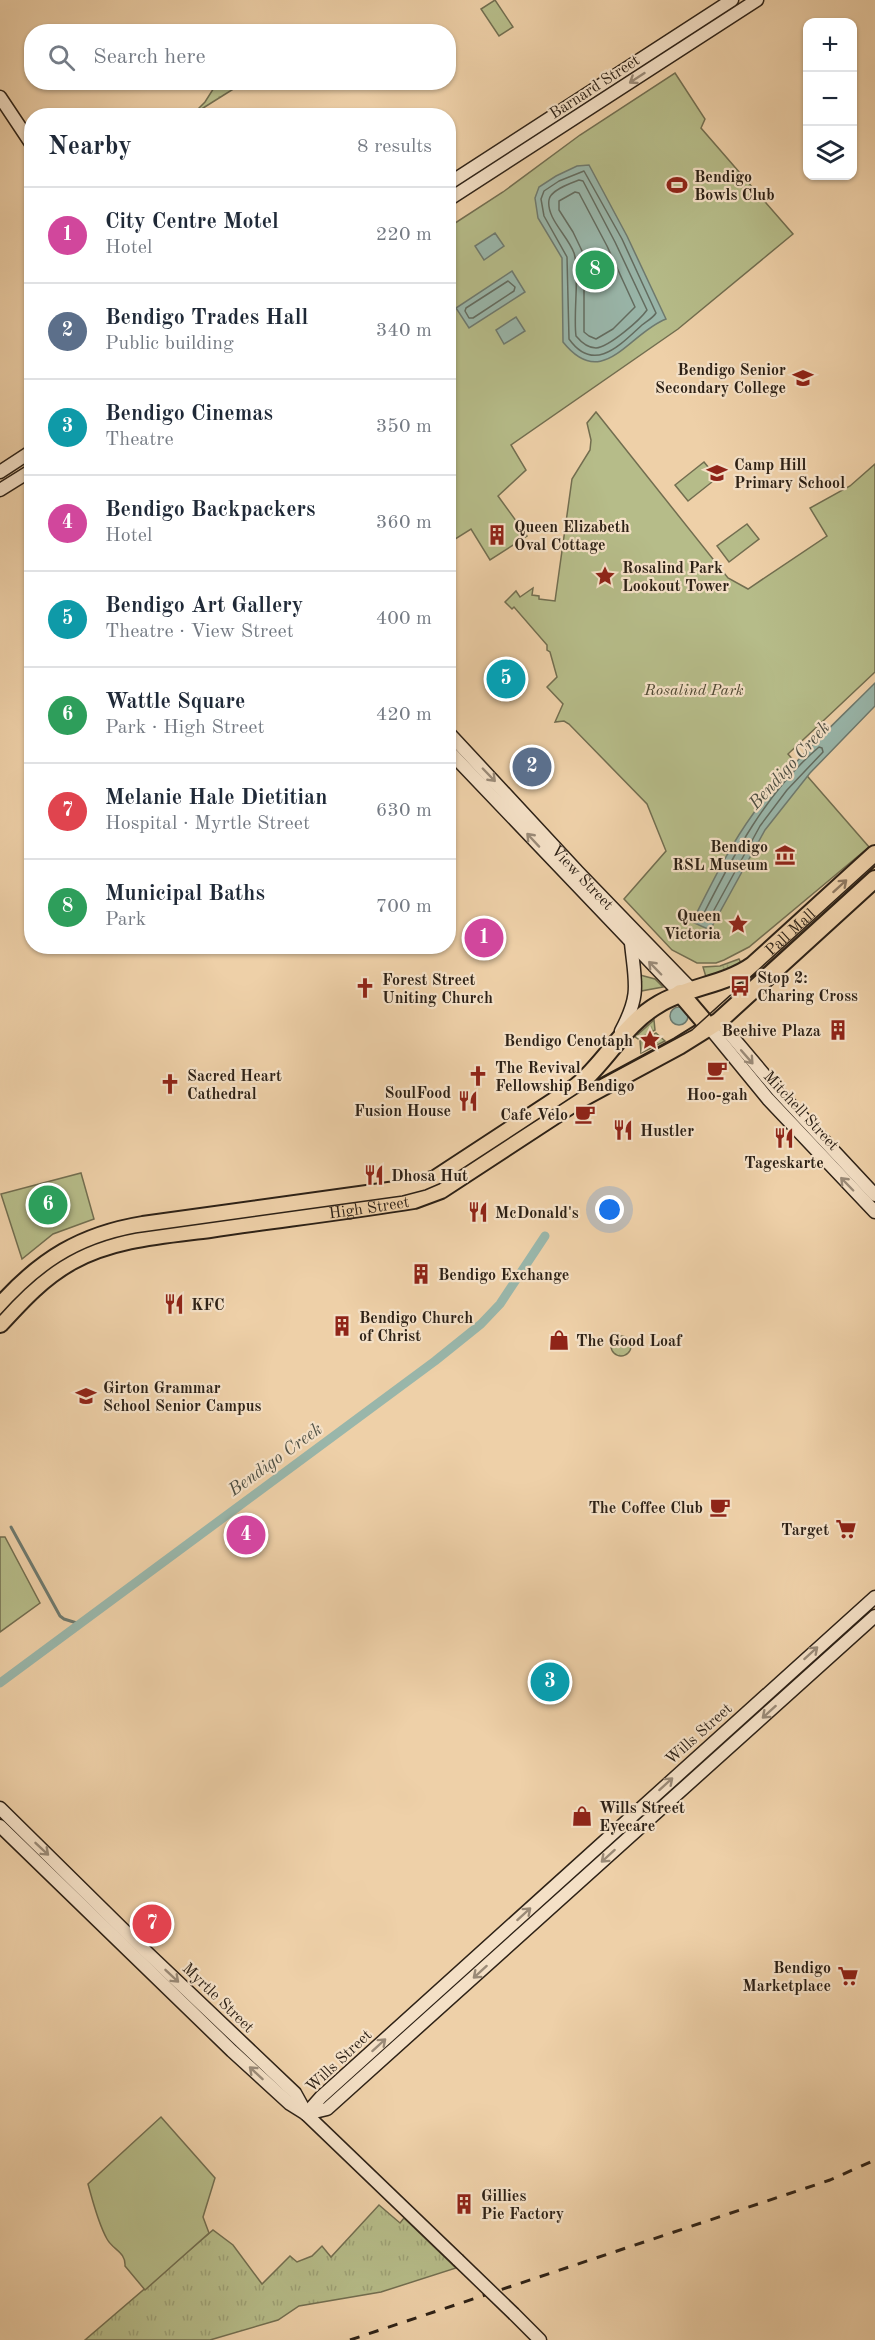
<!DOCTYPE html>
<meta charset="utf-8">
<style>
:root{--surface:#fff;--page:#f2f2f3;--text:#1f2937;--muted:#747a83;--line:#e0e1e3;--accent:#8f2418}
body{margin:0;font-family:"Old Standard TT",serif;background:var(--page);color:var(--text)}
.controls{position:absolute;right:18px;top:18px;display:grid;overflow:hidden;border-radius:12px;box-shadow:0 2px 4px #0004}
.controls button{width:54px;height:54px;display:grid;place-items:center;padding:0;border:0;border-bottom:2px solid var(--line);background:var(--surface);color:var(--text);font:30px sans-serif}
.you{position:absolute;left:610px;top:1210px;width:21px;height:21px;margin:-15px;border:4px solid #fff;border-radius:50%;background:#1a73e8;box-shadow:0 0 0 9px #1a73e833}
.badge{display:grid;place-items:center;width:39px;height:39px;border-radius:50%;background:var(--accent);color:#fff;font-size:20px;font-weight:700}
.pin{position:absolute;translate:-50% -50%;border:3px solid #fff;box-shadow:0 2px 6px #0006}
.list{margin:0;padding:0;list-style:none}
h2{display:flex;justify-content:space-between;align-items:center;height:78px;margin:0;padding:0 24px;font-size:26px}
h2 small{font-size:20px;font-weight:400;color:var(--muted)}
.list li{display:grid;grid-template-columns:39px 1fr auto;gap:18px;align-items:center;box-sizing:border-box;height:96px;padding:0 24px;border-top:2px solid var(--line)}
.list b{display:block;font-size:22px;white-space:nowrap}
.list p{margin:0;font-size:20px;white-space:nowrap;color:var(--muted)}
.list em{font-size:20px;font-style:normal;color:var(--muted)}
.icon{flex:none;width:33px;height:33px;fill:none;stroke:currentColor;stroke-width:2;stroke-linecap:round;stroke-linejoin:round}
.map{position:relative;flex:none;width:875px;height:2340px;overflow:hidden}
.search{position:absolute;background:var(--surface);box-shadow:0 2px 4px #0004;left:24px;top:24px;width:432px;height:66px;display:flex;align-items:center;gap:15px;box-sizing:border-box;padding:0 21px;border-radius:24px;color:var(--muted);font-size:22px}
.panel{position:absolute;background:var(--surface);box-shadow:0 2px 4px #0004;left:24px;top:108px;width:432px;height:846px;border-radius:24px}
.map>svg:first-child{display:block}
.grass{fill:url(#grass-tufts);stroke:#726e50;stroke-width:1.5}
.green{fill:#b6bc89;stroke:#726e50;stroke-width:1.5}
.water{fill:#99b6aa;stroke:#6e7a6f;stroke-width:1.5}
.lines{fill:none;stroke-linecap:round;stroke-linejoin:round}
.shore{stroke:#636c60;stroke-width:1.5}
.stream{stroke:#6e7a6f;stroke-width:3}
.canal{stroke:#99b6aa;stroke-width:9}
.secondary-casing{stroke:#2d2116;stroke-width:15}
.highway-casing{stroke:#2d2116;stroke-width:20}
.secondary{stroke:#f4e0c6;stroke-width:12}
.highway{stroke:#eed0a8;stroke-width:16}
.tram{stroke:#2d2116;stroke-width:1.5}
.rail{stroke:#2d2116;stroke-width:3;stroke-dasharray:10 10;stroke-linecap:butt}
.secondary-bridge-casing{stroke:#2d2116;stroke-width:15;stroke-linecap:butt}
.secondary-bridge{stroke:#f4e0c6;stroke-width:12}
.oneway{stroke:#9a8a77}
.oneway2{stroke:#8e785f}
.labels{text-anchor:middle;stroke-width:4.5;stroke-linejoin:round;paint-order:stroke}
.street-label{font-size:16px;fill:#2d2116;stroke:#f4e0c6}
.poi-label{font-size:16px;font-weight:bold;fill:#2d2116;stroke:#f4e0c6;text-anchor:start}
.park-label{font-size:16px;font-style:italic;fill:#4f4833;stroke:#f4e0c6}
.water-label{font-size:18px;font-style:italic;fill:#4d4e42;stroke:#f4e0c6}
</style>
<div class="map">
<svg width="875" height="2340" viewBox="0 0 875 2340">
<defs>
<pattern id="grass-tufts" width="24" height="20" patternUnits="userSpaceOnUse" patternTransform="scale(1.5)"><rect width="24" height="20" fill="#b6bc89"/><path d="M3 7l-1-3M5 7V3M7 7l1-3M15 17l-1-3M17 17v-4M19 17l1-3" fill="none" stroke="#9da176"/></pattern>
</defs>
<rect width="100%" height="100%" fill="#eed0a8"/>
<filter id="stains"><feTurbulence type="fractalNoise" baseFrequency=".00333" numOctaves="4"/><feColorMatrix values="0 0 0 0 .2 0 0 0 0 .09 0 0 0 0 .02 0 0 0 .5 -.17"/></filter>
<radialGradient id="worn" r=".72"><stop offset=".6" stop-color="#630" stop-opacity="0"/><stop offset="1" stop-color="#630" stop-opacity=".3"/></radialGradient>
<path class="grass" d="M217,83H243L192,115L205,102Z
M739,959L742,965L706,977L703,967L720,966Z
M640,975L655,979L663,987L641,991Z
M654,1020L655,1030L638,1039L635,1037Z
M656,1033L665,1041L641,1053L640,1041L644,1039L648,1047L657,1042L653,1035Z
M611 1346a10 10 0 1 1 20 0a10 10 0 1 1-20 0Z
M379,2205L400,2223L404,2218L456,2268L381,2292L299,2306L278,2320L210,2340H85L213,2230L233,2245L262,2284L290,2256L297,2262L312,2256L322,2246L331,2257Z"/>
<path class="green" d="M495,0L513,27L499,36L481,9Z
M675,73L705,119L701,128L793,234L678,329L511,445L526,470L498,496L527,536L490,560L471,529L449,543V227L503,192L580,135Z
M596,412L728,578L748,589L827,536L810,508L850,486L875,464V672L788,754L869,847L749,947L724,960L716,963H697L672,950L624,899L666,851L647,804L569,724L564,721L555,722L563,704L547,687L557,677L550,652L547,650V645L514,607L512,609L505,602L516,591L520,597L533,588L532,595L539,596V599L555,601L572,479L590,450L591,440L587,423Z
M704,462L717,478L688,501L675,485Z
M747,524L759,539L729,562L717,546Z
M81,1173L94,1219L53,1234L22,1259L1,1194Z
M0,1537H5L40,1603L0,1632Z
M161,2117L215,2178L203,2217L209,2233L145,2290L125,2266C126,2252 113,2250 107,2239C98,2223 93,2202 88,2184Z"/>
<path class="water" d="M589,165L627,236L666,319C629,333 603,392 563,342L562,258L538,218L535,198L539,187L556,176L577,166Z
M495,233L504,246L484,260L475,246Z
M512,271L525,292L469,328L456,308Z
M516,317L525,331L504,344L496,330Z
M875,683V706L810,773L765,830L710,930L692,922C711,885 729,847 753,814C788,766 833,725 875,683Z
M670 1016a9 9 0 1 1 18 0a9 9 0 1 1-18 0Z"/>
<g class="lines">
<path class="shore" d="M584,171L622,239L656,313C653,318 647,321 642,325C620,345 594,374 569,339L567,257L544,216L541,199L544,191L559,181Z
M579,180L583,181L615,242L647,310C640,320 609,347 596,348C588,348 581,342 576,336C573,314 580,271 574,253C568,236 546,218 549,200C550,190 571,183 579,180Z
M575,192L579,193L607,246L635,307L613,329L596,339L589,336L584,332V255L573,232L559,210V201Z
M508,281L515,287L514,291L473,318H469L465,311L466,308Z
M819,747L822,748L823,752L787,790L760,826L708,921H703L702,917C733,856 766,792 819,747Z"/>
<path class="stream" d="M11,1527L60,1616L64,1619L80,1624"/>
<path class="canal" d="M0,1683L435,1361L481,1324L500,1304L545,1236"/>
<g class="secondary-casing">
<g id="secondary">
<path d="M0,97L32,145"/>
<path d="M448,184L732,0"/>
<path d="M448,200L757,0"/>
<path d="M0,472L32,451"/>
<path d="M0,490L32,470"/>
<path id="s1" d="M448,732L578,872L691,989"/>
<path d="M448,750L680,993"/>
<path d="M719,1021L778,1091L875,1195"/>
<path d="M709,1027L768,1099L875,1212"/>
<path d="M621,1031C641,994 635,983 631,943"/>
<path d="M0,1808L136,1942L295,2093L306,2113"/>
<path d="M0,1826L232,2051L290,2104L306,2114L458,2260"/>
<path d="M306,2114L321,2097L875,1597"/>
<path d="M306,2114L327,2109L875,1616"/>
<path d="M514,2314L540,2340"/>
</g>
</g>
<g class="highway-casing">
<g id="highway">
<path d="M680,993L709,1027"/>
<path id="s2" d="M0,1306C41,1260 82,1235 143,1225L403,1189L435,1179L577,1086C607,1061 624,1024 659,1004C689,986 725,985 753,965L875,854"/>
<path id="s3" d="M0,1324C22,1300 43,1277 72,1261C114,1238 163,1235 210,1229C278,1219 346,1211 414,1200L441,1190L577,1101L679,1046L719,1021L875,879"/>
</g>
</g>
<use href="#secondary" class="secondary"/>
<use href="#highway" class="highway"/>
<path class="tram" d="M0,1315C39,1271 76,1244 136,1233L402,1196L425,1190L439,1184L595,1082L692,1030L875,864"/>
<path class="rail" d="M350,2340L830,2180L875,2160"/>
<g class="secondary-bridge-casing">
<path id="secondary-bridge" d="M458,2260L514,2314"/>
</g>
<use href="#secondary-bridge" class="secondary-bridge"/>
</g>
<defs><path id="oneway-shaft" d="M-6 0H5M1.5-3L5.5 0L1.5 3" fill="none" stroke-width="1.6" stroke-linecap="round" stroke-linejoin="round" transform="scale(1.5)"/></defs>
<g class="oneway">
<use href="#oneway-shaft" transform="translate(637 78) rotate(147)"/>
<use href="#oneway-shaft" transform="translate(489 775) rotate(46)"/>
<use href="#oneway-shaft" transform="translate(533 840) rotate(-133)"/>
<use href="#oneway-shaft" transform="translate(655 968) rotate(-134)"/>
<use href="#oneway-shaft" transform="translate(747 1057) rotate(49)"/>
<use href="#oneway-shaft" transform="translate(847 1184) rotate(-134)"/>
<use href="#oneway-shaft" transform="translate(811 1653) rotate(-42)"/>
<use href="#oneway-shaft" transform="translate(769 1712) rotate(138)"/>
<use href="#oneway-shaft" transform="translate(666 1784) rotate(-42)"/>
<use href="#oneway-shaft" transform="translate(42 1849) rotate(43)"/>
<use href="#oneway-shaft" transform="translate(608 1856) rotate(138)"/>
<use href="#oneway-shaft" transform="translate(524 1914) rotate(-42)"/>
<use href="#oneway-shaft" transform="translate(480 1972) rotate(138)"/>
<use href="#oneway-shaft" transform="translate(172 1976) rotate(43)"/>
<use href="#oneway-shaft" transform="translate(379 2045) rotate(-42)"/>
<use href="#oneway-shaft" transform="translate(256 2073) rotate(-137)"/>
</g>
<use class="oneway2" href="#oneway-shaft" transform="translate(840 886) rotate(-42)"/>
<defs>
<g id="stadium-bare" transform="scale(1.62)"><path d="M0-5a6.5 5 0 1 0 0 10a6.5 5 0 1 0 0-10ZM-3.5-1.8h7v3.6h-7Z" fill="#8f2418" stroke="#f4e0c6" stroke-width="2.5" paint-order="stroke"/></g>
<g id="school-bare" transform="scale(1.62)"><path d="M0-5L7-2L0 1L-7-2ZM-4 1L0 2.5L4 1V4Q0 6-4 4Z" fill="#8f2418" stroke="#f4e0c6" stroke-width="2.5" paint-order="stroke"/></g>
<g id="building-bare" transform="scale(1.62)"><path d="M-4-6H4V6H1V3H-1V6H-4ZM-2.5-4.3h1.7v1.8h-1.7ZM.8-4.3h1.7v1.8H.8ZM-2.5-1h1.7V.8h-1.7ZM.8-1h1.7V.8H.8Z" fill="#8f2418" stroke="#f4e0c6" stroke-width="2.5" paint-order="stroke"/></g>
<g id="sight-bare" transform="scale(1.62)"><path d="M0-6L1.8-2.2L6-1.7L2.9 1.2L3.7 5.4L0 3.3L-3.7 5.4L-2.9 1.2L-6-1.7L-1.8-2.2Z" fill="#8f2418" stroke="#f4e0c6" stroke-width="2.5" paint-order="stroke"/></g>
<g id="museum-bare" transform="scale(1.62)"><path d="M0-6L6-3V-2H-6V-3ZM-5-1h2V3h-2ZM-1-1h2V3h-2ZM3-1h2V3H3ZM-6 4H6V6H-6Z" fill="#8f2418" stroke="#f4e0c6" stroke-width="2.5" paint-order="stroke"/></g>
<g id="bus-bare" transform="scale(1.62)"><path d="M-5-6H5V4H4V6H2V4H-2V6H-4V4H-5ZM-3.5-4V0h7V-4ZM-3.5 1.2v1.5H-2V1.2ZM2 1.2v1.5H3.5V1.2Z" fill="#8f2418" stroke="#f4e0c6" stroke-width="2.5" paint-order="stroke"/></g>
<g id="church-bare" transform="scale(1.62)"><path d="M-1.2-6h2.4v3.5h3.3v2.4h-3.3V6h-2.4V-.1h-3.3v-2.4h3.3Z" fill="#8f2418" stroke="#f4e0c6" stroke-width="2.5" paint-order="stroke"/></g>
<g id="cafe-bare" transform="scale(1.62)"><path d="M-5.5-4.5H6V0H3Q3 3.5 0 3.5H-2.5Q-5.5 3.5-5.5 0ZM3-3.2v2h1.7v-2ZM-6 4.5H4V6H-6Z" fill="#8f2418" stroke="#f4e0c6" stroke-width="2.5" paint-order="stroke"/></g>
<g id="restaurant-bare" transform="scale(1.62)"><path d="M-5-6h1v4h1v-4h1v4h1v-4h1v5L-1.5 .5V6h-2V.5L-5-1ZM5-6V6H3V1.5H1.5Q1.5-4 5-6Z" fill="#8f2418" stroke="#f4e0c6" stroke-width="2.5" paint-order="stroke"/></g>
<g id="shop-bare" transform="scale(1.62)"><path d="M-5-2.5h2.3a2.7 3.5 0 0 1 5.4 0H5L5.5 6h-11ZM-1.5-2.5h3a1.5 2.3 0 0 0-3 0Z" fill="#8f2418" stroke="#f4e0c6" stroke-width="2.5" paint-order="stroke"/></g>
<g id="supermarket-bare" transform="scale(1.62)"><path d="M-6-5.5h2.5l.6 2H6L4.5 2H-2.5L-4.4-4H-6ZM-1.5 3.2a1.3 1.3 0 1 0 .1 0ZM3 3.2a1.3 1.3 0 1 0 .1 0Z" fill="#8f2418" stroke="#f4e0c6" stroke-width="2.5" paint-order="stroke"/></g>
</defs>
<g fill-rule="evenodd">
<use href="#stadium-bare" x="677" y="185"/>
<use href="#school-bare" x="803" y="378"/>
<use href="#school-bare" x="717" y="473"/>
<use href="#building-bare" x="497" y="535"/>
<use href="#sight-bare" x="605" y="576"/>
<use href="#museum-bare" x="785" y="855"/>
<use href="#sight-bare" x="738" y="924"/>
<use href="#bus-bare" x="740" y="986"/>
<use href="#church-bare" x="365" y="988"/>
<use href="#building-bare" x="838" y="1030"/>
<use href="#sight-bare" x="650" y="1040"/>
<use href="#cafe-bare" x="717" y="1070"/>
<use href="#church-bare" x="478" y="1076"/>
<use href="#church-bare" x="170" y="1084"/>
<use href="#restaurant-bare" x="468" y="1101"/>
<use href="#cafe-bare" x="585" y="1114"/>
<use href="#restaurant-bare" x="623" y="1130"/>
<use href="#restaurant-bare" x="784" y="1138"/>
<use href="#restaurant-bare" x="374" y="1175"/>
<use href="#restaurant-bare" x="478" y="1212"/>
<use href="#building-bare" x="421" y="1274"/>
<use href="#restaurant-bare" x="174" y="1304"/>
<use href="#building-bare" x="342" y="1326"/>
<use href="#shop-bare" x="559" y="1340"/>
<use href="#school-bare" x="86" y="1396"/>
<use href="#cafe-bare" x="720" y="1507"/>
<use href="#supermarket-bare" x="846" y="1529"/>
<use href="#shop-bare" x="582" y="1816"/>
<use href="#supermarket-bare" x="848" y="1976"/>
<use href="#building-bare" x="464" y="2204"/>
</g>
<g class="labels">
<g class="street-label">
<text transform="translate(594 86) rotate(-33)" y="6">Barnard Street</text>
<text dy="6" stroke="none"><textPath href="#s1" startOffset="198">View Street</textPath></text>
<text dy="6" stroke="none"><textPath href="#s2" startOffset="902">Pall Mall</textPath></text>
<text transform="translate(802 1110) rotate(47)" y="6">Mitchell Street</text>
<text dy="6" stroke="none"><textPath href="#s3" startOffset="399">High Street</textPath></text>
<text transform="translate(698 1733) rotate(-42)" y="6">Wills Street</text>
<text transform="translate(219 1997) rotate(44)" y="6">Myrtle Street</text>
<text transform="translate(338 2060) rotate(-43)" y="6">Wills Street</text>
</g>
<g class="poi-label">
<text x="694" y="182">Bendigo<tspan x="694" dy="18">Bowls Club</tspan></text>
<text x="786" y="375" text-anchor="end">Bendigo Senior<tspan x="786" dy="18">Secondary College</tspan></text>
<text x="734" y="470">Camp Hill<tspan x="734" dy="18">Primary School</tspan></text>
<text x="514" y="532">Queen Elizabeth<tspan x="514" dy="18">Oval Cottage</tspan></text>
<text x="622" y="573">Rosalind Park<tspan x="622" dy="18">Lookout Tower</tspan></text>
<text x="768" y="852" text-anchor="end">Bendigo<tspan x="768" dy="18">RSL Museum</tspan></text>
<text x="721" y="921" text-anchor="end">Queen<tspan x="721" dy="18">Victoria</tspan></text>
<text x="757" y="983">Stop 2:<tspan x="757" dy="18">Charing Cross</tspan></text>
<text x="382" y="985">Forest Street<tspan x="382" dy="18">Uniting Church</tspan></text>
<text x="821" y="1036" text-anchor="end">Beehive Plaza</text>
<text x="633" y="1046" text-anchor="end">Bendigo Cenotaph</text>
<text x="495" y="1073">The Revival<tspan x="495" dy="18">Fellowship Bendigo</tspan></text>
<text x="187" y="1081">Sacred Heart<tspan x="187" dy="18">Cathedral</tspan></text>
<text x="451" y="1098" text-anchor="end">SoulFood<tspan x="451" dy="18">Fusion House</tspan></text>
<text x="717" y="1100" text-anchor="middle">Hoo-gah</text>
<text x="568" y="1120" text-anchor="end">Cafe Velo</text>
<text x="640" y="1136">Hustler</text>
<text x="784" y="1168" text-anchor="middle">Tageskarte</text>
<text x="391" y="1181">Dhosa Hut</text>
<text x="495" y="1218">McDonald's</text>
<text x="438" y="1280">Bendigo Exchange</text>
<text x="191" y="1310">KFC</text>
<text x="359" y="1323">Bendigo Church<tspan x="359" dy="18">of Christ</tspan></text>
<text x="576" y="1346">The Good Loaf</text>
<text x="103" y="1393">Girton Grammar<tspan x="103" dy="18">School Senior Campus</tspan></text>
<text x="703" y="1513" text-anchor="end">The Coffee Club</text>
<text x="829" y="1535" text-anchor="end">Target</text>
<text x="599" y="1813">Wills Street<tspan x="599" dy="18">Eyecare</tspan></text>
<text x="831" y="1973" text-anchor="end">Bendigo<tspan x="831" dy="18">Marketplace</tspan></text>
<text x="481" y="2201">Gillies<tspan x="481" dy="18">Pie Factory</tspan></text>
</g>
<g class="park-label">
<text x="694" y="695">Rosalind Park</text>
</g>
<g class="water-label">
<text transform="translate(789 765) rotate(-48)" y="6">Bendigo Creek</text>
<text transform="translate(275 1459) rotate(-36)" y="6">Bendigo Creek</text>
</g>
</g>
<rect width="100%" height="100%" filter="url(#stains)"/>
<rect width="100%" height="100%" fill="url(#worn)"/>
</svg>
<div class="controls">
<button>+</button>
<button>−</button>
<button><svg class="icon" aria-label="layers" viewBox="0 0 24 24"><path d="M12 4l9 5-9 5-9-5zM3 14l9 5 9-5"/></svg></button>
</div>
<div class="you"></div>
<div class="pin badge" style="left:484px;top:938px;background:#d1479c">1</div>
<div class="pin badge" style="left:532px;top:767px;background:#5c6f8a">2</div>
<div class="pin badge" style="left:550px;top:1682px;background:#0f9aa8">3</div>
<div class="pin badge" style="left:246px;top:1535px;background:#d1479c">4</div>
<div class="pin badge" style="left:506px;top:679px;background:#0f9aa8">5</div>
<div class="pin badge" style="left:48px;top:1205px;background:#2e9e5b">6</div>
<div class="pin badge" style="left:152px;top:1924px;background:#e0444e">7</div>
<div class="pin badge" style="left:595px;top:270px;background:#2e9e5b">8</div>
<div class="search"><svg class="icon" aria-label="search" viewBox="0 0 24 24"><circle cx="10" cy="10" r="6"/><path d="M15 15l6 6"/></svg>Search here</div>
<section class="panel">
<h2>Nearby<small>8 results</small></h2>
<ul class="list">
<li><span class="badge" style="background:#d1479c">1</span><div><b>City Centre Motel</b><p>Hotel</p></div><em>220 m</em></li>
<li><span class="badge" style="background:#5c6f8a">2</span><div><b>Bendigo Trades Hall</b><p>Public building</p></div><em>340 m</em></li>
<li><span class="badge" style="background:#0f9aa8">3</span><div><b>Bendigo Cinemas</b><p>Theatre</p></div><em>350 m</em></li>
<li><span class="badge" style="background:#d1479c">4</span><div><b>Bendigo Backpackers</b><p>Hotel</p></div><em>360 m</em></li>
<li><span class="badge" style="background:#0f9aa8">5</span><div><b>Bendigo Art Gallery</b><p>Theatre · View Street</p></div><em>400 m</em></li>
<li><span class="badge" style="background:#2e9e5b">6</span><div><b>Wattle Square</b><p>Park · High Street</p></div><em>420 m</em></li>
<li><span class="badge" style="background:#e0444e">7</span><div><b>Melanie Hale Dietitian</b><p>Hospital · Myrtle Street</p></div><em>630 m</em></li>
<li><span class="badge" style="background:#2e9e5b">8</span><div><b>Municipal Baths</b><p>Park</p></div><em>700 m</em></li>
</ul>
</section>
</div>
